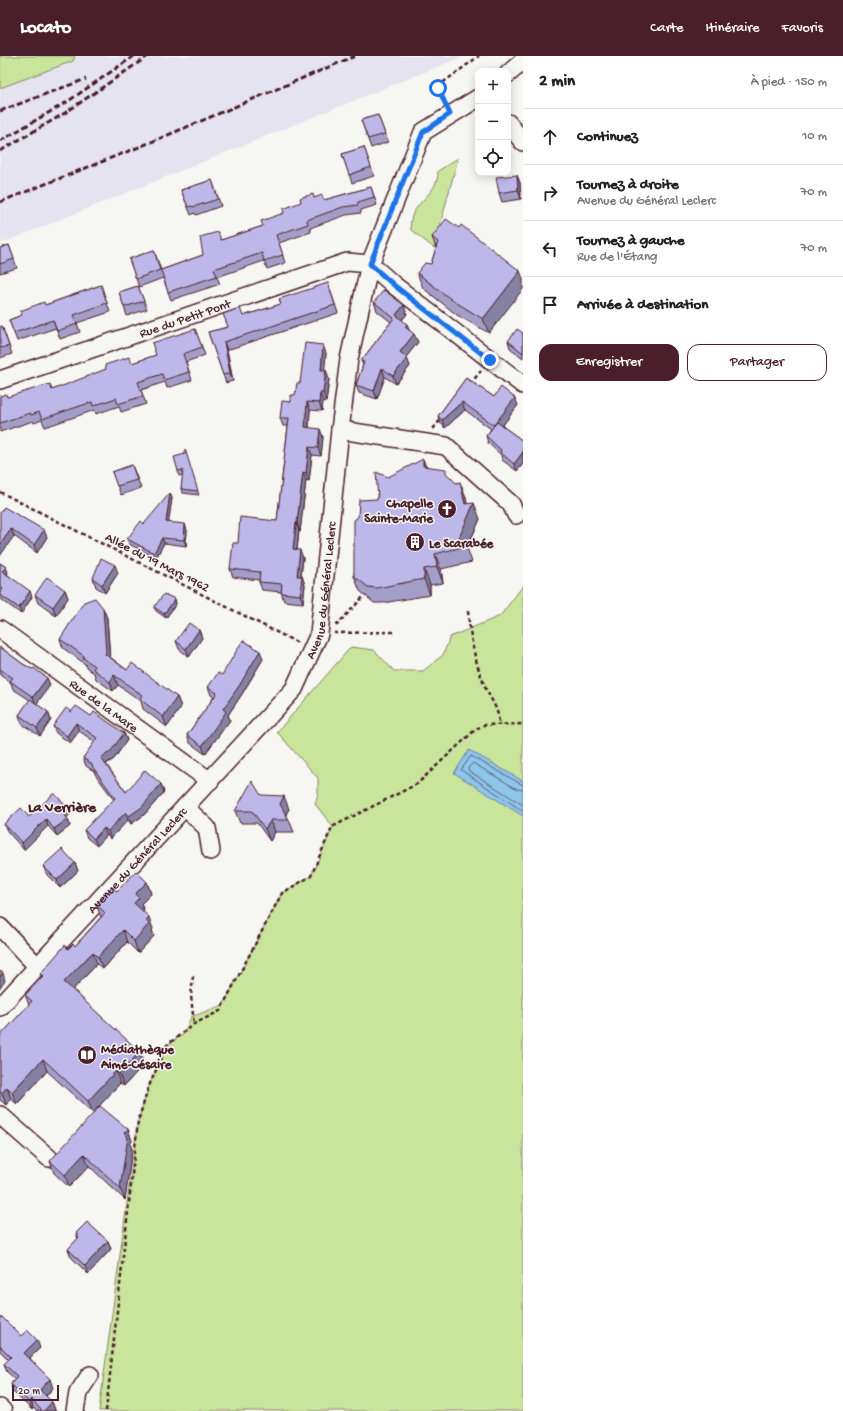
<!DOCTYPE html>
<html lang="fr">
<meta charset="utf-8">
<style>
:root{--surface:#fff;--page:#f2f2f2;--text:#202124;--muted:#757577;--line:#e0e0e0;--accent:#4a1f2b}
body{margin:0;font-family:"Gochi Hand",sans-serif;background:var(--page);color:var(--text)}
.controls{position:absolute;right:12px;top:12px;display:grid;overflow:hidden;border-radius:8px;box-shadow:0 2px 10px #0003}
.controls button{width:36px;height:36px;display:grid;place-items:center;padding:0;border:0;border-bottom:1px solid var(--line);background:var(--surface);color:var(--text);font:20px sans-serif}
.scale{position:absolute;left:12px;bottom:10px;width:47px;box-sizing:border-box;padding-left:4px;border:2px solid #4a1f2b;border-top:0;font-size:11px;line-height:14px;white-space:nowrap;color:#4a1f2b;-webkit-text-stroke:3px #f6f6f2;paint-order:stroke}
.stop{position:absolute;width:12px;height:12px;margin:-9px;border:3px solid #1a73e8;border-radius:50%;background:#fff}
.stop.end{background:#1a73e8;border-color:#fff;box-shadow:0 1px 4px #0008}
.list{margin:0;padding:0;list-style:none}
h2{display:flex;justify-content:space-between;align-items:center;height:52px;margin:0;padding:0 16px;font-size:17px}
h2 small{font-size:13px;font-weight:400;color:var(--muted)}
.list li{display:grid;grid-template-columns:26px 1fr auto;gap:12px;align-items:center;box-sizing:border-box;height:56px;padding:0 16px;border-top:1px solid var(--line)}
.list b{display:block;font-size:15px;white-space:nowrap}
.list p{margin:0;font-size:13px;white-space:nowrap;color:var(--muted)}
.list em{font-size:13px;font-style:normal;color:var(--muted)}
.actions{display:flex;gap:8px;padding:12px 16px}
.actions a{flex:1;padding:9px 0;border:1px solid var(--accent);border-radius:12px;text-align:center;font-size:14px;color:var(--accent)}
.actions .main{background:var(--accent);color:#fff}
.icon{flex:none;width:22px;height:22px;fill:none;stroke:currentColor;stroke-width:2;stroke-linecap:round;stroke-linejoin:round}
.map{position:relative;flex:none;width:523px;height:1355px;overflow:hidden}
header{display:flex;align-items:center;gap:24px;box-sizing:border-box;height:56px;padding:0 20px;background:var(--accent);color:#fff}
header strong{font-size:19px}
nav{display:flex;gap:22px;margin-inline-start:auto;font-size:14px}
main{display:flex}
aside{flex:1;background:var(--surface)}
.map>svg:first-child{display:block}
.built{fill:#e5e3ef}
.green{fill:#c9e59c;stroke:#8a8264}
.water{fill:#8dc5eb;stroke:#72839e}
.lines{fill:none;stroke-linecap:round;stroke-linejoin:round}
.shore{stroke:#656178;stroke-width:1}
.minor-casing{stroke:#4a1f2b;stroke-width:20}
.path{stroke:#4a1f2b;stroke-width:2.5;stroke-dasharray:4 3;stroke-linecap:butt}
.minor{stroke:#f6f6f2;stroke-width:17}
.rail{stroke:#4a1f2b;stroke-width:3;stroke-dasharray:6 3;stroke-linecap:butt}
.wall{fill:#a39ec8;stroke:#4a1f2b}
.shaded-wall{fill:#8481a3;stroke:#4a1f2b}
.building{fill:#bdb8e9;stroke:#4a1f2b}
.route{stroke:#1a73e8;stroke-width:5}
.labels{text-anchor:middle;stroke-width:3;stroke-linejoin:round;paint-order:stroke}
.street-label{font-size:13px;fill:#4a1f2b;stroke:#f6f6f2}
.poi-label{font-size:13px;font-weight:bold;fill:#4a1f2b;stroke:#f6f6f2;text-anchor:start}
.quarter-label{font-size:15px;font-weight:bold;fill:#4a1f2b;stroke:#f6f6f2}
</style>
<header>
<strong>Locato</strong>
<nav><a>Carte</a><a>Itinéraire</a><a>Favoris</a></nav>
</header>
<main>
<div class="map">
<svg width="523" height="1355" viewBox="0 0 523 1355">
<rect width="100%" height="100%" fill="#f6f6f2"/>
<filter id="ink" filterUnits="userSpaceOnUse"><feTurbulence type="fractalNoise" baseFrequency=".025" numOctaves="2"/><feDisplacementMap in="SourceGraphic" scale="8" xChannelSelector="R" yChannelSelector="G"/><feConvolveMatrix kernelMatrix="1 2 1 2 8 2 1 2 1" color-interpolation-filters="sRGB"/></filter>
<g filter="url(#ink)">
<path class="built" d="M75,0H464L0,188V32L73,5Z"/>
<path class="green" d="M0,0H75L73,5L0,32Z
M458,102L434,192L411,174C406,147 439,141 438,115Z
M523,530V1355H99L138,1065L149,1030L167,989L184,978L191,961L223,949L282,837L311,820L333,771L315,748L318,738V722L277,676L351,591L374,594L394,615H423L443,599L450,581L500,560Z"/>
<path class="water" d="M469,694L523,725V760L454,717Z"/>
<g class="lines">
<path class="shore" d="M523,729L471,700L461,714L523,755
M523,734L517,733L473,707L468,712L469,715L523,749"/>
<g class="minor-casing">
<g id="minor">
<path d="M508,18L523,5"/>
<path d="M508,67L523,86"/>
<path d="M370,208L395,230L523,329"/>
<path id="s1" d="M0,324L347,206L370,208"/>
<path d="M340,374L446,390L511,448L516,459"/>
<path id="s2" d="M0,573L210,725"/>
<path d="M185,751L207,772L211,795"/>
<path d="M0,871L37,910"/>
<path id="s3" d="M0,951L294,633L319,578L340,374L349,303L370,208L423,76L478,42"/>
<path d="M0,1059L49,1102"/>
<path d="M0,1352L3,1355"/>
<path d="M75,1355L78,1337L90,1319"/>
</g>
</g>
<path class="path" d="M444,45L439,32L441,28L479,0
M470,328L481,315
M433,373L441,363
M0,436L298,587
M468,555C470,582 475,606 485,631C491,644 499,653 499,668
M336,570L364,540
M334,577L394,576
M193,920L191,940L194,968
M106,1355L138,1065L149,1030L167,989L194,968L220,955L282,837L311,820L332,771L417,728L476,673L484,669L523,668"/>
<use href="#minor" class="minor"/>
<path class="rail" d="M0,55L86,23
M0,85L67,46L134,0
M0,95L65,57L148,0
M0,146L149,87L355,0"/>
</g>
<path class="wall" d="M378,59L388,86L371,92L361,64Z
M364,91L374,120L352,127L342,98Z
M517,119L520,127L521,143L502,146L499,137Z
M212,124L221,150L196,159L195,157L191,159L181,134Z
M371,131L377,149L361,154V157L346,159L310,172L311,176L279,187L285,207L267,213L264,205L217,221L220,228L171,244L163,222L139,231L129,203L154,194L161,214L203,199L221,184L263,170L284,157L314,142L324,144Z
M432,181L520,215L489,277L457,259L423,232L417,217L431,208L436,192Z
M9,189L17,212L0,217V192Z
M328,227L338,257L227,294L233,325L226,327L208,276L228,271L243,260L281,248Z
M101,229L110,256L77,267L80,276L60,283L56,272L17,285L9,264L22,259L45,249Z
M138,230L147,253L127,260L119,236Z
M374,246L407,258L402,264L418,286L406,301L410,310L396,328L385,321L377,343L359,337L356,329L363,309L361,305L391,266L377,255Z
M2,270L12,298L0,302V271Z
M195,273L205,299L186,306L192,324L167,332L165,326L141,334L146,348L121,356L119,350L96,358L95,354L45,371L42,364L34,367L33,365L0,376V340L7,341L52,334L156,299Z
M523,277V302L510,292L508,285Z
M326,297L324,314H326L329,323L326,346L323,345L322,355L310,354L309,372L323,381L321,400L312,399L309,425L306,424L300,476L299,475L297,494L303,502L301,520H302L305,529L303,547L284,545L281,536L262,534L259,526V524L233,521L230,513L238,487L277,465L288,370H283L280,362L295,339Z
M466,322L494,341L518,349L502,370L523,385V408L517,415L502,404L501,399L488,387L486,380L491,373L465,354L445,372L440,367L438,360Z
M185,398L199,439L183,437L181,433L183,419L179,420L178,415Z
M132,409L141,432L121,439L112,416Z
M426,411L448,419L466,442L467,448L480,463L467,492L472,506L441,513L443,527L430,529V539L383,547H374L360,535L354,520L358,461L378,443L388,421Z
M172,442L168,466L187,474L186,490L164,487L156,502L129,488L127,483L144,468Z
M0,457L47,481L37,497L14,480Z
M0,507L6,511L8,517L7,518L32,541L21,558L2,544L0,540V537L1,536L0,535Z
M118,517L105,537L96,531L93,522Z
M65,534L68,542L56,560L38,547L35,539Z
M175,543L176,548L166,562L156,555L154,551Z
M103,552L107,562L110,601L127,614L177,641L181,651L167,671L143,653L141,645L118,629L113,635L96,623L94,617L87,612L85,608L63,592L60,583Z
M199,574L202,582L189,601L179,593L176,585Z
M0,591L23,608L47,622L50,629L36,648L48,656L51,664L40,680L22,668L19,659L30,644L13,633L11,627L0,619Z
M263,603L242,638L228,659L230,664L205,698L190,687L187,679L214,641L211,639L208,631L222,619Z
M71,656L91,660L124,677L127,684L114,703L106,708L126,736L161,728L164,736L144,759L131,768L128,764L110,783L107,779L97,790L87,782L84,774L114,744L95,718L94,715L86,710L83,702L95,686L79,675L70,687L56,677L53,670Z
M261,739L289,753L286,758L289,764L294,776H275L270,785L257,767H240L235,755Z
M67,751L70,758L66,762L68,763L70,770L57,780L48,770L24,794L7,775L4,768L29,761Z
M75,807L78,815L60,832L47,819L43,810Z
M147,826L151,838L141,848L144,854L142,855L153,873L152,874L154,880L138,897L127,886L103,913L97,908L73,933L144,1008L124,1030L120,1027L93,1057L47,1015L17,1048L11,1043L6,1049L0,1044V980L29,949L25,939L42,921L40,918L68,893L75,890L101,861L96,848L117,835Z
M128,1073L132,1085L130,1088L132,1093L125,1144L89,1110L69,1131L54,1117L50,1105Z
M76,1177L108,1185L111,1193L88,1218L71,1201L68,1193L78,1183Z
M0,1264L21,1280L40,1292L30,1302L53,1332L46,1340L52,1346L55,1354V1355H37L33,1352L32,1354L13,1336L11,1328L15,1323L7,1316L4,1308L9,1304L0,1295Z"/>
<path class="shaded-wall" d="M517,119L520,127L521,143L518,134Z
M520,215L523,223V233L489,277L483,263Z
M404,249L407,258L399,267L396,259Z
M407,268L410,277L405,271Z
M414,278L418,286L403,305L400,296Z
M224,286L227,294L233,325L230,317Z
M323,289L326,297L324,322L321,314Z
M407,302L410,310L396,328L393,320Z
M382,312L385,321L377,343L374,335Z
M326,314L329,323L326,346L323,337Z
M320,337L323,345L322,355L319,347Z
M515,342L518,349L497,377L494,369Z
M307,346L310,354L308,380L305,371Z
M462,346L465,354L445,372L442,364Z
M320,373L323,381L321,400L318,392Z
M309,391L312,399L309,425L306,417Z
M523,396V408L517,415L514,408Z
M423,403L429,418L423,410Z
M303,416L306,424L300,476L297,467Z
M460,426L466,442L469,458L474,447L480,463L467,492L466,490L459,482L465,448Z
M170,437L172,442L168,471L166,466Z
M296,467L299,475L296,502L293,493Z
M185,468L187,474L186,490L184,484Z
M11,473L14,480L0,500V489Z
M44,474L47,481L37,497L34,489Z
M162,482L164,487L156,502L154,497Z
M300,494L303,502L300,528L297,520Z
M435,498L441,513L443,527L437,511Z
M115,509L118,517L105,537L102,529Z
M6,511L8,517L5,521L2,515Z
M424,513L430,529V539L424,523Z
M302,520L305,529L303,547L300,539Z
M65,534L68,542L56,560L53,551Z
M30,535L32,541L21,558L19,552Z
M175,543L176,548L166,562L164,558Z
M103,552L107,562L110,606L105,598Z
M199,574L202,582L189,601L186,593Z
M260,595L263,603L242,638L228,659L230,664L205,698L202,690L223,653Z
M114,619L118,629L113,635L110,626Z
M47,622L50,629L36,649L33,641Z
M177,641L181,651L167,671L163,661Z
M48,656L51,664L40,680L37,672Z
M76,667L79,675L70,687L67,680Z
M124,677L127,684L114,703L104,709L101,702Z
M161,728L164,736L144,759L131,768L129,760Z
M284,740L289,753L284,761L280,748Z
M67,751L70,758L65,764L62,757Z
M126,756L128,764L110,783L108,775Z
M46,763L48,770L24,794L22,787Z
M68,763L70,770L57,780L54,773Z
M271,764L275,776L270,785L265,773Z
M104,772L107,779L97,790L94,783Z
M75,807L78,815L60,832L57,824Z
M147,826L151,838L141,848L144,854L138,859L134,847L135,838Z
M149,861L153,873L152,874L154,880L138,897L134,885L146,864Z
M123,874L127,886L103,913L98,901Z
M93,896L97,908L69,938L64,926Z
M3,917L5,925L0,932V921Z
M140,996L144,1008L124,1030L119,1018Z
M43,1003L47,1015L17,1048L12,1036Z
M116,1015L120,1027L93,1057L88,1045Z
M7,1031L11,1043L6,1049L2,1037Z
M128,1073L132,1085L130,1088L132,1093L125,1144L120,1132L124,1077Z
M84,1098L89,1110L69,1131L65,1119Z
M108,1185L111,1193L88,1218L85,1210Z
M37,1284L40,1292L27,1305L24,1297Z
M50,1323L53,1332L43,1342L40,1334Z
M31,1343L33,1352L32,1354L29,1346Z
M52,1346L55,1354V1355H44Z"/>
<path class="building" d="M378,59L385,78L368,83L361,64Z
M364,91L371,111L349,119L342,98Z
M517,119L518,134L499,137L496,121Z
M212,124L218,143L193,151L192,150L188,151L181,134Z
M371,131L374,141L358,146V149L343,151L307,164L308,168L276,179L283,199L264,205L262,197L214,213L217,220L168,236L161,214L203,199L200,181L218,176L221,184L263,170L261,165L284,157L283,153L301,146L300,142L313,138L314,142L322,139L324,144Z
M446,163L459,172L461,169L520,215L483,263L452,244L417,217L425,207L431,208L438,186L432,181Z
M9,189L14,203L0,208V192Z
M154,194L160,214L136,223L129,203Z
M328,227L335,249L224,286L230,317L223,319L208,276L228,271L223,258L240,252L243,260L281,248L279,243Z
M101,229L107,247L74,259L77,268L57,275L53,264L14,277L9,264L22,259L20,255L44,246L45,249Z
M138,230L144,245L124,251L119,236Z
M384,234L404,249L396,259L407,268L405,271L414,278L400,296L407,302L393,320L382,312L374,335L356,329L364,306L361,305L394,262L374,246Z
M2,270L9,290L0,292V271Z
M195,273L202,291L183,298L189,316L164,324L162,318L138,326L143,340L118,348L116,342L93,350L92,346L42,363L39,356L31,359L30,357L0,367V340L6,338L7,341L50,328L52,334L106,313L105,309L129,301L132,307L156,299L152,287Z
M517,273L523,277V297L508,285Z
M305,287L323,289L321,314H326L323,337H320L319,347L307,346L305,371L320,373L318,392L309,391L306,417L303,416L297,467H296L293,493L300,494L297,520H302L300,539L281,537L282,528L259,526L260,516L230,513L233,487H238L240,461L277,465L289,362H280L282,345L291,346V339H295L297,327H300Z
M466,322L494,341L501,331L515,342L494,369L462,346L442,364L438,360Z
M497,366L523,385V396L514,408L500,396L501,394L486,380Z
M185,393L198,435L181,433L183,414L178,415L174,401L185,398Z
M423,403V410L446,413V417L456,427L460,426L465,448L474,447L459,482L466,490L435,498L437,511L424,513V523L377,532L368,531L354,520V464L358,461L359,444L378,443L376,416L388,421Z
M132,409L137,424L117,430L112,416Z
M170,437L166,466L185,468L184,484L162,482L154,497L127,483L141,465L144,468Z
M4,451L44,474L34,489L11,473L0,489V457Z
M101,502L115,509L102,529L93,522Z
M0,507L6,511L2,515L30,535L19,552L0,539V537L3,533L0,531Z
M47,521L65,534L53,551L35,539Z
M164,538L175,543L164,558L154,551Z
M95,542L103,552L106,596L105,598L127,614L132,607L177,641L163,661L140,643L142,639L114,619L110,626L93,613L95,610L83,602L84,600L60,583L84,546Z
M189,567L199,574L186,593L176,585Z
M243,584L260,595L239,630L223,653L226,656L202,690L187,679L217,637L208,631L218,617L222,619Z
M0,591L23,608L32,613L34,612L47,622L33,641L10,625L13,622L0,613Z
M30,643L48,656L37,672L19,659Z
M76,650L91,660L94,656L124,677L111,695L101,702L126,736L145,714L161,728L142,751L129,760L126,756L108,775L104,772L94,783L84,774L115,742L92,710L93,709L83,702L97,682L76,667L67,680L53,670L66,652L71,656Z
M252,725L261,739L284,740L280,748L289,764H271L265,773L252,755H235Z
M54,737L67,751L62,757L68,763L54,773L46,763L22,787L4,768L21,752L29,761Z
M62,793L75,807L57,824L43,810Z
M136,815L147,826L135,838L139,842L134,847L149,861L146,864L149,868L134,885L123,874L98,901L93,896L64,926L140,996L119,1018L116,1015L88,1045L43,1003L12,1036L7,1031L2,1037L0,1036V980L32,945L25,939L43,920L40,918L65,889L68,893L73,888L75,890L105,857L96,848L112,831L117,835Z
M0,915L3,917L0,921Z
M100,1050L128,1073L124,1077L128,1081L120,1132L84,1098L65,1119L50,1105Z
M87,1166L108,1185L85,1210L68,1193L79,1181L76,1177Z
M2,1261L21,1280L27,1274L37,1284L24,1297L50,1323L40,1334L52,1346L44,1355H42L31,1343L29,1346L11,1328L17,1320L4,1308L11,1301L0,1290V1264Z"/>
</g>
<g class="lines" filter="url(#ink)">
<path class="route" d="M438,32L450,58L423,76L370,208L395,230L490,304"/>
</g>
<defs>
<g id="church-disc" transform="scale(1)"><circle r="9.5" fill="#4a1f2b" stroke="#f6f6f2"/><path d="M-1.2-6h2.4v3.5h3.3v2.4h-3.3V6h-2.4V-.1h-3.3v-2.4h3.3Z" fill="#fff"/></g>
<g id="building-disc" transform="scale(1)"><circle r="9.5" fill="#4a1f2b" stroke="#f6f6f2"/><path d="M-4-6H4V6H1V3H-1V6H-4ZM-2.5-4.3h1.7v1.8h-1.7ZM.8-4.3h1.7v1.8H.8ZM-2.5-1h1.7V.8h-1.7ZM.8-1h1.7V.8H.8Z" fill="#fff"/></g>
<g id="library-disc" transform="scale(1)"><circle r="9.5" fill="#4a1f2b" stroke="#f6f6f2"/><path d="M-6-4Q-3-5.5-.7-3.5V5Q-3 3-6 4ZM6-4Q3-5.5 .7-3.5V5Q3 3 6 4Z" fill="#fff"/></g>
</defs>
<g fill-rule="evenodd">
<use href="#church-disc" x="447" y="453"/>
<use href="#building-disc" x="415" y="486"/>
<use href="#library-disc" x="87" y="999"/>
</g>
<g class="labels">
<g class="street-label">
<text dy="5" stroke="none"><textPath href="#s1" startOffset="195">Rue du Petit Pont</textPath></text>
<text transform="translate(158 505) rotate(27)" y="5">Allée du 19 Mars 1962</text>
<text dy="5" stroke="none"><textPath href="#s3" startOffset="537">Avenue du Général Leclerc</textPath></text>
<text dy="5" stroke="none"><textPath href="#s2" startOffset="129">Rue de la Mare</textPath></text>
<text dy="5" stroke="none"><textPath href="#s3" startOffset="201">Avenue du Général Leclerc</textPath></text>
</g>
<g class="poi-label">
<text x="433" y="451" text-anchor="end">Chapelle<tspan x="433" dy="15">Sainte-Marie</tspan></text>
<text x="429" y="491">Le Scarabée</text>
<text x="101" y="997">Médiathèque<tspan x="101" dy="15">Aimé-Césaire</tspan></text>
</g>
<g class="quarter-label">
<text x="62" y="755">La Verrière</text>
</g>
</g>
</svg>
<div class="controls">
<button>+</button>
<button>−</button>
<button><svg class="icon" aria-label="locate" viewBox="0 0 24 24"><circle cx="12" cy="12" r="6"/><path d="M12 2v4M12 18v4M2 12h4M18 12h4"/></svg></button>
</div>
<div class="scale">20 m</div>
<div class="stop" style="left:438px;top:32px"></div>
<div class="stop end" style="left:490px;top:304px"></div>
</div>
<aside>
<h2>2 min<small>À pied · 150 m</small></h2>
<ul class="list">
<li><svg class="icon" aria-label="ahead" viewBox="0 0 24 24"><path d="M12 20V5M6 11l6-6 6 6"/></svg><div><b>Continuez</b></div><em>10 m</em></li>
<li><svg class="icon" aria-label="right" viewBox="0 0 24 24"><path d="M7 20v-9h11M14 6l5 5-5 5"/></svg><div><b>Tournez à droite</b><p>Avenue du Général Leclerc</p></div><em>70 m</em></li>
<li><svg class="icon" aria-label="left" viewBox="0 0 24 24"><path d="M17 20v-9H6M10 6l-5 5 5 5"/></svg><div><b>Tournez à gauche</b><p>Rue de l'Étang</p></div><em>70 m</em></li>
<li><svg class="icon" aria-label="arrive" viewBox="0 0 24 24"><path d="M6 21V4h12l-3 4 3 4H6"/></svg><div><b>Arrivée à destination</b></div></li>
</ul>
<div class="actions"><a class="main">Enregistrer</a><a>Partager</a></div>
</aside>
</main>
